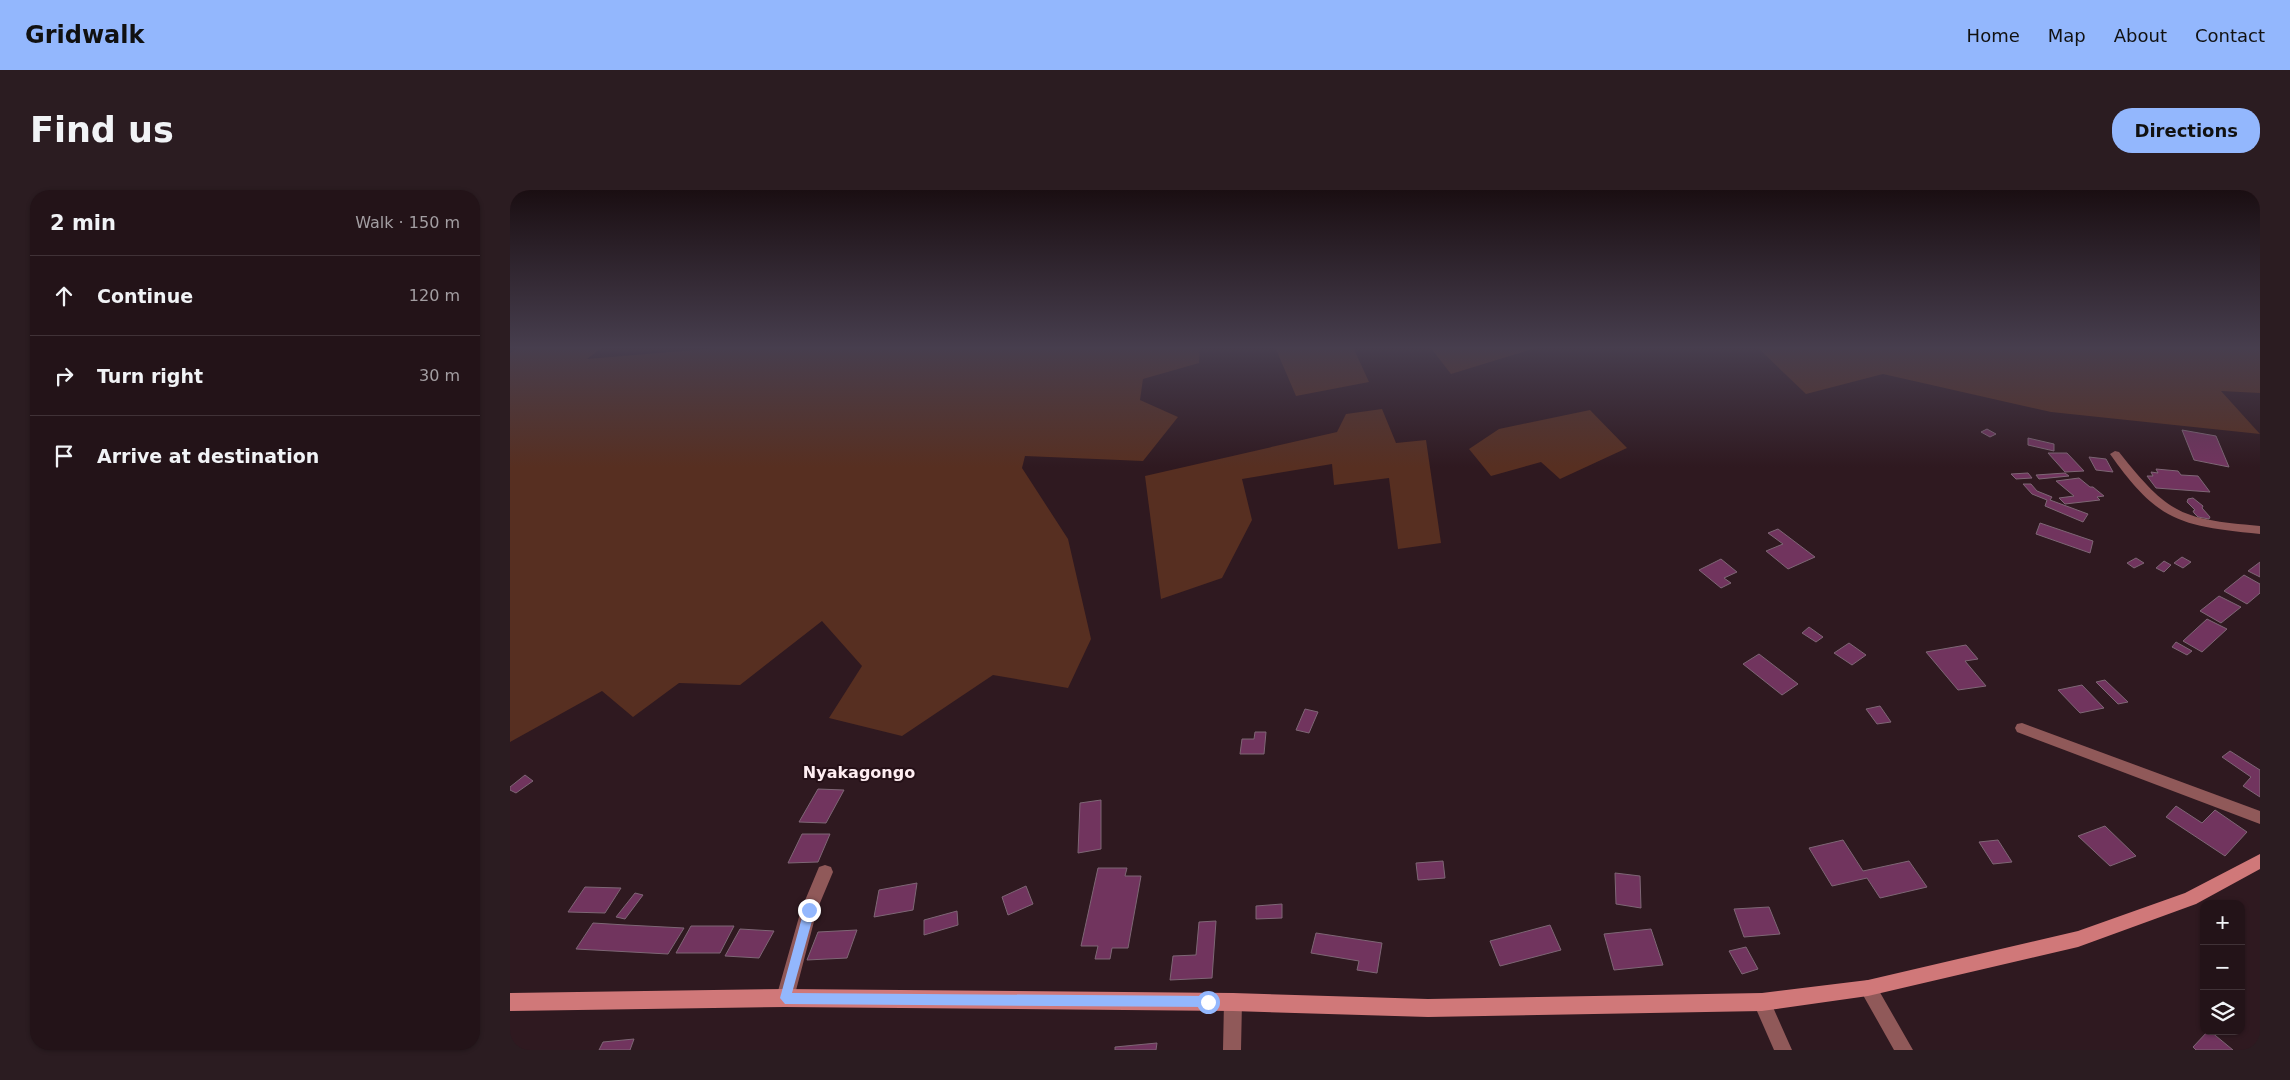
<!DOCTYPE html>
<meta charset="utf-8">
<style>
:root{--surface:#231318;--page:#2b1c21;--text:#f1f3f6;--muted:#a39ea2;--line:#403237;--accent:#93b7fd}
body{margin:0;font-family:"DejaVu Sans",sans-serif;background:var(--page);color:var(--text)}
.controls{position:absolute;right:15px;bottom:15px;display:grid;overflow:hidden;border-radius:10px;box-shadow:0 1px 4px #0004}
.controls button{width:45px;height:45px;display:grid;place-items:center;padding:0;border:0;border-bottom:1px solid var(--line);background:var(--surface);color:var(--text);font:25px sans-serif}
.stop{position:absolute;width:15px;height:15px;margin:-11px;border:4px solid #93b7fd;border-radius:50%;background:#fff}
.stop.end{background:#93b7fd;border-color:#fff;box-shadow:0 1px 5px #0008}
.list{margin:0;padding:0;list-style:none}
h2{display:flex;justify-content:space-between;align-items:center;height:65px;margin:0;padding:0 20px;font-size:21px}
h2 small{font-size:16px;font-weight:400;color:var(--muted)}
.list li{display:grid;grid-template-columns:32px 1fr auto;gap:15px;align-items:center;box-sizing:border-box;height:80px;padding:0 20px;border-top:1px solid var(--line)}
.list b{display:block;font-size:19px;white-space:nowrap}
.list em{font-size:16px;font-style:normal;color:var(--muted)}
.icon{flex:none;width:28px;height:28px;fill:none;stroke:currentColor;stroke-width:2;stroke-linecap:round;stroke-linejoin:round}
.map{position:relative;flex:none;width:1750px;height:860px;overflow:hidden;border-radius:20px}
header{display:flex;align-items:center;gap:30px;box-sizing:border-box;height:70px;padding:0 25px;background:var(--accent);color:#111}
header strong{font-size:24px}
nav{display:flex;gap:28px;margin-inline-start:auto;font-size:18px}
.intro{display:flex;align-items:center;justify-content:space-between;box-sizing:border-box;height:120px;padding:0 30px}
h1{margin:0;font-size:35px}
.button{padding:12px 22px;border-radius:20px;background:var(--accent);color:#111;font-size:18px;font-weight:700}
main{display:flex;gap:30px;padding:0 30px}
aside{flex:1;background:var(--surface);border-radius:20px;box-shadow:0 1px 4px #0004}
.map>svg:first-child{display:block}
.green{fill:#572f21}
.building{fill:#71345e;stroke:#7e6675}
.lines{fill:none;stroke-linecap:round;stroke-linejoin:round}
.street{fill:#905959;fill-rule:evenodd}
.secondary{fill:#d07879;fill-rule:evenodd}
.route{fill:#93b7fd}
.labels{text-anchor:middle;stroke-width:4;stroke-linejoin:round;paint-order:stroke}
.quarter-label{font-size:16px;font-weight:bold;fill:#feedf1;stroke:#251017}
</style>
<header>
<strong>Gridwalk</strong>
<nav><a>Home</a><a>Map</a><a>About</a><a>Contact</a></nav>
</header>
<div class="intro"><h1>Find us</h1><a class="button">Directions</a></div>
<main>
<aside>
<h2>2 min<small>Walk · 150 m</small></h2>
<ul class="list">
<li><svg class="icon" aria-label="ahead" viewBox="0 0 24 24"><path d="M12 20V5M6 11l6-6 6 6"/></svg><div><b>Continue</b></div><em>120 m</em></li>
<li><svg class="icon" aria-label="right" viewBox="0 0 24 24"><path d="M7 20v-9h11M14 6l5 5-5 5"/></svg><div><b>Turn right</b></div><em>30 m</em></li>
<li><svg class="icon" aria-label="arrive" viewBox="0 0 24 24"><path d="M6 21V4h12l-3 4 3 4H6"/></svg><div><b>Arrive at destination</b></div></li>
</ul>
</aside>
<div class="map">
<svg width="1750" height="860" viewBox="0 0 1750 860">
<rect width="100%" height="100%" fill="#2f1920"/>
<path class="green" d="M10,157H93L77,169L220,157H690L689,173L633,189L630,210L668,227L633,271L515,266L512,278L558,349L581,449L558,498L483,485L392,546L319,528L352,476L312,431L230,495L169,493L123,527L92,501L0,552V163Z
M765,157H843L859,192L786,206Z
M920,157H1029L941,184Z
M1247,157H1750V203L1711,201L1750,244L1541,222L1373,184L1296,204Z
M872,219L886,253L916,250L931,353L888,359L879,288L824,295L822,274L732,289L742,330L712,388L651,409L635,286L827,242L836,224Z
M1080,220L1117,258L1050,289L1031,272L981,286L959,259L989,239Z"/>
<path class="building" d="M1477,239L1486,244L1480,247L1471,242Z
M1672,240L1706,246L1719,277L1684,270Z
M1518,248L1544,254V261L1518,255Z
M1538,263H1557L1574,281L1555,282Z
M1579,267L1596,269L1603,282L1586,280Z
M1646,279L1668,281L1671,285L1688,286L1700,302L1646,298L1637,286H1643L1641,282L1648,283Z
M1518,283L1522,288L1506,289L1501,284Z
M1555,283L1559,286L1529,289L1526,285Z
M1569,288L1580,297H1583L1594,306L1587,307L1590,310L1555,314L1549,308L1564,306L1546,291Z
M1513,294H1521L1527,301L1542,307L1540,310L1578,324L1573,332L1535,316L1537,310L1522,304Z
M1683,308L1693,316L1692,318L1700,327L1699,329L1688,327L1684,323L1683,321L1685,320L1677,312L1678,309Z
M1530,333L1583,351L1580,363L1526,344Z
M1268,339L1305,367L1278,379L1256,361L1273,354L1258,343Z
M1672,367L1681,372L1673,378L1664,373Z
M1626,368L1634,373L1624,378L1617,373Z
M1211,369L1227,382L1214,388L1221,393L1211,398L1189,380Z
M1654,371L1661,375L1654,382L1646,378Z
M1750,372V387L1738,381Z
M1734,385L1750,394V403L1737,414L1714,401Z
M1709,406L1731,417L1711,433L1690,421Z
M1697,429L1717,439L1692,462L1673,451Z
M1299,437L1313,447L1306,452L1292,443Z
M1666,452L1682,461L1677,465L1662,457Z
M1339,453L1356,465L1342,475L1324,463Z
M1456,455L1468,469L1455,471L1476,496L1448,500L1416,462Z
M1249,464L1288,494L1272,505L1233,474Z
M1595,490L1618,512L1608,514L1586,492Z
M1572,495L1594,518L1570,523L1548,500Z
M1370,516L1381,532L1367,534L1356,519Z
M795,519L808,522L799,543L786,540Z
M745,542H756L754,564H730L732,549H744Z
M1720,561L1750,580V607L1733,596L1741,587L1712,567Z
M15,585L23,591L6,603L0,600V597Z
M308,599L334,600L316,633L289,632Z
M591,610V659L568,663L570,613Z
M1666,616L1692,633L1705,620L1737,642L1715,666L1656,627Z
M1595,636L1626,666L1600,676L1568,646Z
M292,644H320L308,672L278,673Z
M1333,650L1353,681L1399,671L1417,697L1370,708L1357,688L1322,696L1299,658Z
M1488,650L1502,672L1483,674L1469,652Z
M933,671L935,688L908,690L906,673Z
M588,678H617L615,686H631L618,758H602L600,769H585L588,756H571Z
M1105,683L1130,686L1131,718L1106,714Z
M407,693L403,720L364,727L369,700Z
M516,696L523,714L498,725L492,707Z
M75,697L111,698L95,723L58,722Z
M125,703L133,705L115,729L106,727Z
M772,714V728L746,729V716Z
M1259,717L1270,744L1234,747L1224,719Z
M447,721L448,735L414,745V730Z
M706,731L702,788L660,790L663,766L686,765L689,732Z
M83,733L116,735L174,738L158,764L66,759Z
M1040,735L1051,760L990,776L980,751Z
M181,736H224L210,763H166Z
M230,739L264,741L249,768L215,766Z
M1141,739L1153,775L1104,780L1094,744Z
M347,740L337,768L297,770L308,742Z
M806,743L872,753L867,783L847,780L849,771L801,763Z
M1236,757L1248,779L1232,784L1219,761Z
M1698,841H1700L1723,860H1686L1683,857Z
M124,849L120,860H89L93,852Z
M647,853L646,860H605V857Z"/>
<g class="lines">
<path class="street" d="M1605,261L1609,262C1659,325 1671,329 1750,336V344C1670,336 1648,332 1600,264Z
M1512,533L1750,621V634L1507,542L1505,538L1507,534Z
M315,675L321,677L323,682L307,720L284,808L281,814L275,817L269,814L266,808L291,720L309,677Z
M1358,790L1364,792L1403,860H1384L1349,798L1352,792Z
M723,803L729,806L732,812L731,860H713L714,812L717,806Z
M1252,803L1258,806L1282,860H1264L1243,812L1246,806Z"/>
<path class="secondary" d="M1750,664V679L1686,714L1568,757L1358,806L1252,821L918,827L723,821L275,817L0,821V803L275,799L723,803L918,809L1252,803L1358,790L1568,741L1675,703Z"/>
</g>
<linearGradient id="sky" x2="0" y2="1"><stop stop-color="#1a0e12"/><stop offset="0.57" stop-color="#473e4e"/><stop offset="1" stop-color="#473e4e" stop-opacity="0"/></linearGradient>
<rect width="1750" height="277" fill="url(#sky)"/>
<path class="route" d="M299,715L305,720L282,803L698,806L704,812L698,817L275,814L270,808L294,720Z"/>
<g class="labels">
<g class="quarter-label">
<text x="349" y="588">Nyakagongo</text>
</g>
</g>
</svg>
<div class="controls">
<button>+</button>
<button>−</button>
<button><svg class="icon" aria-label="layers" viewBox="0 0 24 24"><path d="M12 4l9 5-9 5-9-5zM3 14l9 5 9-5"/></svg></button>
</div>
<div class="stop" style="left:698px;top:812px"></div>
<div class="stop end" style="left:299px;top:720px"></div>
</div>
</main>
